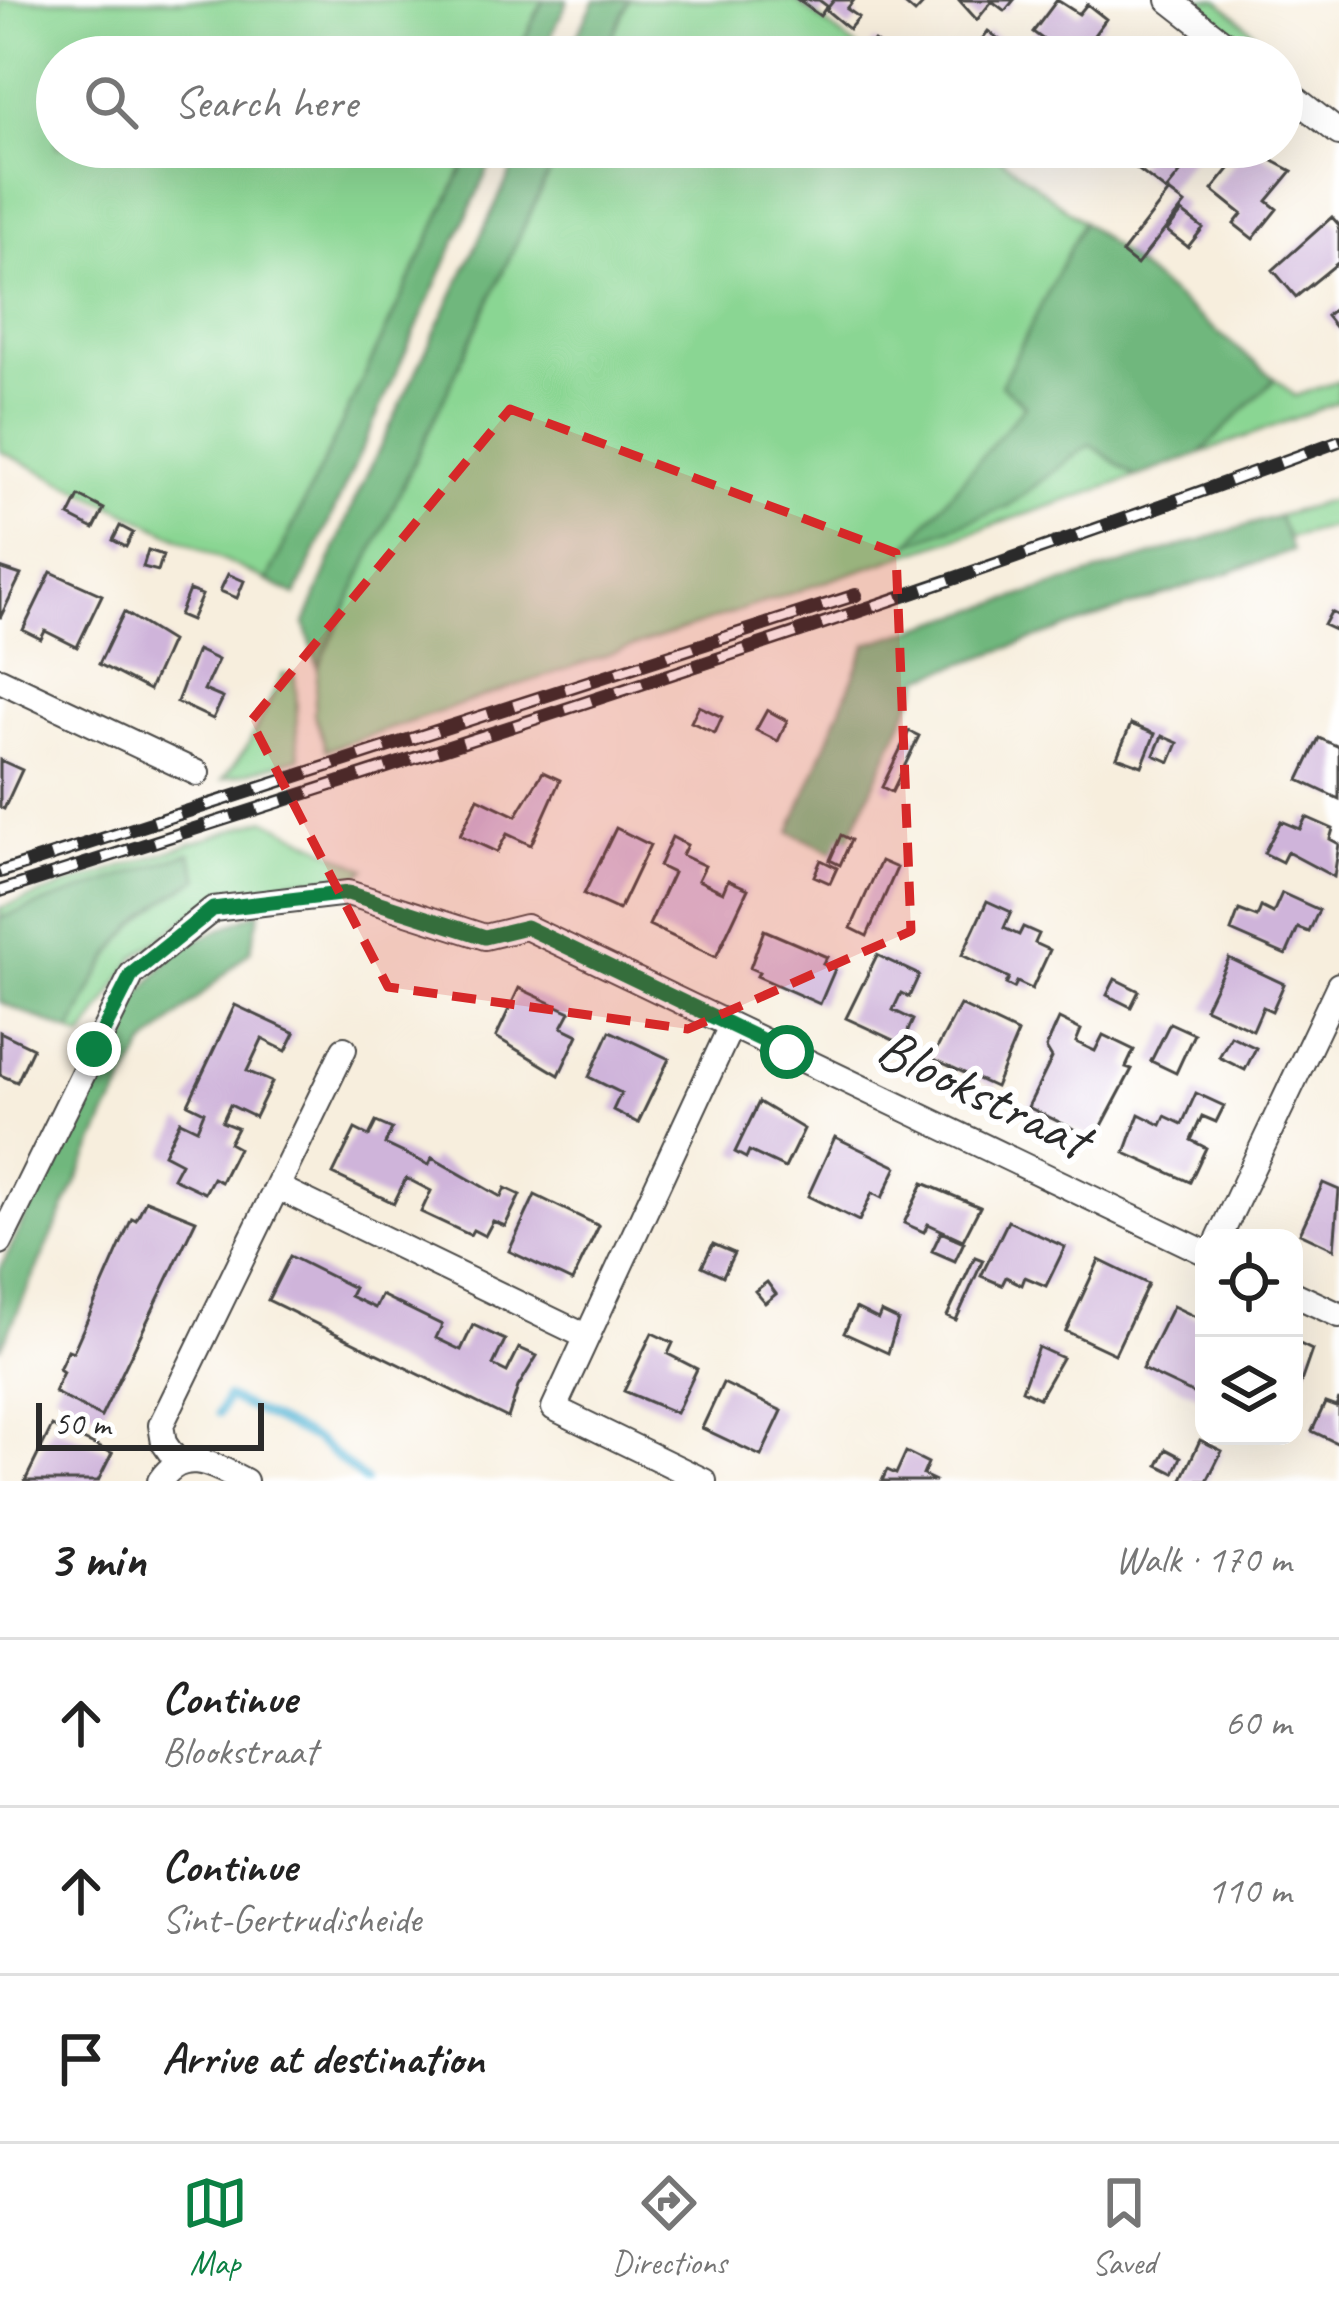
<!DOCTYPE html>
<meta charset="utf-8">
<style>
:root{--surface:#fff;--page:#f6f6f6;--text:#222;--muted:#767676;--line:#e0e0e0;--accent:#0b8043}
body{margin:0;font-family:Caveat,sans-serif;background:var(--page);color:var(--text)}
.controls{position:absolute;right:36px;bottom:36px;display:grid;overflow:hidden;border-radius:24px;box-shadow:0 12px 48px #0002}
.controls button{width:108px;height:108px;display:grid;place-items:center;padding:0;border:0;border-bottom:3px solid var(--line);background:var(--surface);color:var(--text);font:60px sans-serif}
.scale{position:absolute;left:36px;bottom:30px;width:228px;box-sizing:border-box;padding-left:12px;border:6px solid #2b2b2b;border-top:0;font-size:33px;line-height:42px;white-space:nowrap;color:#2b2b2b;-webkit-text-stroke:9px #fff;paint-order:stroke}
.stop{position:absolute;width:36px;height:36px;margin:-27px;border:9px solid #0b8043;border-radius:50%;background:#fff}
.stop.end{background:#0b8043;border-color:#fff;box-shadow:0 3px 12px #0008}
.list{margin:0;padding:0;list-style:none}
h2{display:flex;justify-content:space-between;align-items:center;height:156px;margin:0;padding:0 48px;font-size:51px}
h2 small{font-size:39px;font-weight:400;color:var(--muted)}
.list li{display:grid;grid-template-columns:78px 1fr auto;gap:36px;align-items:center;box-sizing:border-box;height:168px;padding:0 48px;border-top:3px solid var(--line)}
.list b{display:block;font-size:45px;white-space:nowrap}
.list p{margin:0;font-size:39px;white-space:nowrap;color:var(--muted)}
.list em{font-size:39px;font-style:normal;color:var(--muted)}
.icon{flex:none;width:66px;height:66px;fill:none;stroke:currentColor;stroke-width:2;stroke-linecap:round;stroke-linejoin:round}
.map{position:relative;flex:none;width:1339px;height:1481px;overflow:hidden}
.search{position:absolute;background:var(--surface);box-shadow:0 12px 48px #0002;left:36px;right:36px;top:36px;height:132px;display:flex;align-items:center;gap:30px;box-sizing:border-box;padding:0 42px;border-radius:66px;color:var(--muted);font-size:45px}
.sheet{height:660px;background:var(--surface)}
nav{display:flex;justify-content:space-around;align-items:center;box-sizing:border-box;height:168px;border-top:3px solid var(--line);background:var(--surface);font-size:33px;color:var(--muted)}
nav a{display:grid;justify-items:center;gap:6px}
nav .on{color:var(--accent)}
.map>svg:first-child{display:block}
.green{fill:#8ad693;stroke:#5a805f;stroke-width:3}
.forest{fill:#6fb77d;stroke:#4d7154;stroke-width:3}
.lines{fill:none;stroke-linecap:round;stroke-linejoin:round}
.stream{stroke:#56b5d5;stroke-width:9}
.building{fill:#cfb4da}
.street-casing{stroke:#4a4846;stroke-width:28}
.street{stroke:#fff;stroke-width:24}
.rail-casing{stroke:#2b2b2b;stroke-width:14}
.rail{stroke:#fff;stroke-width:9;stroke-dasharray:27;stroke-linecap:butt}
.route{stroke:#0b8043;stroke-width:15}
.marked{fill:#d62828;fill-opacity:0.2;stroke:#d62828;stroke-width:9;stroke-dasharray:24 15;stroke-linejoin:round}
.labels{text-anchor:middle;stroke-width:12;stroke-linejoin:round;paint-order:stroke}
.street-label{font-size:57px;fill:#2b2b2b;stroke:#fff}
</style>
<div class="map">
<svg width="1339" height="1481" viewBox="0 0 1339 1481">
<rect width="100%" height="100%" fill="#fff"/>
<filter id="ink" filterUnits="userSpaceOnUse"><feTurbulence type="fractalNoise" baseFrequency=".00833" numOctaves="2"/><feDisplacementMap in="SourceGraphic" scale="24" xChannelSelector="R" yChannelSelector="G"/><feConvolveMatrix kernelMatrix="1 2 1 2 8 2 1 2 1" color-interpolation-filters="sRGB"/></filter>
<filter id="wash" filterUnits="userSpaceOnUse"><feTurbulence type="fractalNoise" baseFrequency=".004" numOctaves="4" result="noise"/><feDisplacementMap in="SourceGraphic" scale="48" xChannelSelector="R" yChannelSelector="G"/><feGaussianBlur stdDeviation="2.7" result="paint"/><feColorMatrix in="noise" values="0 0 0 0 0 0 0 0 0 0 0 0 0 0 0 0 0 1.4 0 .05"/><feComposite in="paint" operator="in"/></filter>
<g filter="url(#wash)">
<rect width="100%" height="100%" fill="#f7eedd"/>
<path class="green" d="M0,0H543L516,57H57V147H473L267,581L0,451Z
M629,0H795L869,57H603Z
M1192,0H1218L1281,57H1265Z
M561,147H986L1083,222L1002,385L1026,405L1008,506L1090,444L1136,477L326,750L314,713L318,668Z
M1275,379L1295,396L1339,381V402L1199,454Z
M1339,498V525L1288,538L1278,516Z
M283,674L294,675C300,700 293,730 300,758L223,779L246,749Z
M265,819L366,869L356,878L291,880L199,909L134,958L83,1038L71,1032C105,957 125,920 199,879L190,854L0,918V908Z"/>
<path class="forest" d="M543,0H568L541,57H516Z
M595,0H629L603,57H566Z
M473,147H498L296,595L267,581Z
M523,147H561L318,668L305,624L354,502Z
M1083,222L1275,379L1199,454L1136,477L1090,444L1008,506L909,544L1025,405L1001,385Z
M1278,516L1292,551L923,677L841,856L790,832L867,644Z
M190,853L199,879C123,921 106,955 71,1032L0,1002V918Z
M260,911L250,951L145,1046L107,1115L0,1350V1270L118,1019L178,949Z"/>
<g class="lines">
<path class="stream" d="M219,1413L227,1397L317,1440L365,1481"/>
</g>
<g id="blocks">
<path class="building" d="M798,0H819L827,6L820,16Z
M834,0H854L847,9L859,17L849,29L826,10Z
M900,0H927L915,13Z
M959,0H1014L1005,11L992,1L977,20Z
M1057,0L1079,14L1087,4L1106,19L1080,54L1063,40L1056,49L1033,32Z
M988,31L1005,44L995,57H969Z
M1125,40L1147,57H1112Z
M874,41L891,54L889,57L866,52Z
M1151,147H1201L1166,191L1136,168Z
M1247,147L1292,171L1267,201L1277,209L1253,239L1234,224L1242,214L1212,190Z
M1169,192L1185,204L1137,265L1122,253Z
M1182,212L1203,228L1188,247L1167,231Z
M1332,217L1339,225V262L1296,297L1273,270Z
M1339,305V332L1326,316Z
M79,496L104,509L94,529L69,516Z
M120,526L133,533L126,547L113,540Z
M148,550L163,555L158,571L143,567Z
M0,568L21,575L0,618Z
M51,572L102,595L77,647L45,631L41,639L23,630Z
M228,574L244,581L237,598L220,591Z
M189,590L202,595L191,620L179,615Z
M124,612L171,641L149,690L99,664Z
M1331,612L1339,616V632L1324,625Z
M197,650L218,660L204,690L223,698L213,719L177,702Z
M699,706L722,717L715,733L691,722Z
M767,710L787,721L778,741L756,730Z
M1131,724L1155,734L1142,766L1117,757Z
M909,731L919,736L892,792L882,787Z
M1162,736L1178,743L1170,762L1154,755Z
M1319,738L1339,747V799L1299,780Z
M0,760L22,770L4,809L0,807Z
M543,772L560,780L531,845L507,834L497,852L460,835L478,798L516,816Z
M1306,817L1333,829L1330,839L1339,844L1334,877L1287,852L1282,862L1264,853L1281,821L1300,829Z
M616,828L650,845L619,910L584,894Z
M841,835L851,840L840,865L830,860Z
M672,837L687,845L682,855L705,866L698,880L723,892L728,880L748,889L716,957L649,925L673,873L659,866Z
M821,860L837,868L830,883L814,876Z
M881,861L897,868L867,936L851,928Z
M1282,893L1319,910L1309,932L1298,928L1286,955L1231,931L1239,910L1257,917L1261,907L1273,913Z
M987,901L1011,912L1004,928L1019,935L1023,927L1039,934L1035,943L1050,950L1032,989L1017,982L1014,988L1006,984L1009,978L962,955Z
M764,930L827,957L823,964L835,969L820,1004L757,976L759,972L750,968Z
M877,955L919,975L909,997L901,993L893,1010L913,1020L902,1044L846,1018Z
M1229,958L1284,984L1272,1011L1263,1007L1253,1030L1205,1008Z
M1115,979L1139,991L1131,1007L1107,995Z
M519,988L570,1012L562,1027L578,1035L559,1075L496,1037Z
M235,1005L295,1033L286,1051L262,1039L247,1071L272,1082L255,1117L230,1105L222,1122L237,1128L229,1143L238,1148L221,1182L213,1178L205,1193L173,1178L181,1163L164,1154L180,1121L197,1129L204,1112L188,1104Z
M960,1005L1018,1033L995,1087L932,1058Z
M1059,1019L1081,1030L1076,1042L1095,1051L1103,1035L1134,1050L1126,1067L1132,1069L1095,1139L1028,1107L1052,1058L1046,1048Z
M1170,1023L1194,1034L1176,1073L1151,1061Z
M610,1031L669,1059L638,1123L613,1110L621,1093L589,1077Z
M0,1032L33,1048L17,1082L0,1075Z
M1231,1036L1256,1048L1245,1070L1219,1057Z
M1196,1093L1224,1106L1216,1122L1202,1116L1191,1140L1206,1148L1190,1182L1125,1153L1139,1114L1161,1125L1165,1116L1182,1124Z
M759,1102L804,1129L785,1168L749,1151L746,1158L735,1152Z
M376,1122L392,1129L385,1144L429,1165L432,1158L501,1197L505,1188L520,1195L505,1226L493,1221L485,1236L473,1230L470,1235L421,1212L431,1191L406,1178L394,1203L333,1174L355,1129L369,1136Z
M835,1137L897,1167L882,1198L872,1193L859,1221L808,1196Z
M923,1183L980,1207L963,1240L928,1224L924,1232L904,1223Z
M1323,1183L1339,1190L1334,1249L1300,1233Z
M535,1195L599,1226L572,1281L509,1251Z
M146,1200L196,1220L101,1417L54,1392L63,1372L59,1369L68,1350L73,1352L132,1218L136,1220Z
M1008,1221L1065,1247L1046,1286L1025,1277L1022,1285L1006,1277L1002,1285L981,1276Z
M941,1232L964,1242L955,1261L932,1251Z
M713,1244L734,1253L723,1276L702,1266Z
M290,1256L354,1288L350,1296L375,1308L381,1295L442,1325L436,1338L461,1350L473,1325L505,1340L493,1365L507,1372L519,1348L537,1356L518,1387L508,1418L268,1300Z
M975,1257L983,1260L956,1320L947,1316Z
M1099,1260L1148,1284L1115,1354L1066,1331Z
M767,1282L776,1294L765,1303L755,1291Z
M1173,1306L1204,1321L1201,1397L1142,1369Z
M856,1308L878,1319L881,1312L898,1320L888,1353L844,1333Z
M652,1333L673,1343L668,1354L697,1369L676,1413L624,1391Z
M1294,1341L1312,1350L1294,1402Z
M1038,1347L1062,1358L1039,1398L1022,1390Z
M723,1383L782,1411L761,1456L702,1428Z
M1339,1399V1444L1312,1431L1325,1403L1336,1407Z
M52,1426L112,1453L98,1481H25Z
M1200,1440L1222,1451L1207,1481H1181Z
M1166,1449L1181,1457L1174,1473L1158,1465Z
M906,1452L928,1463L923,1475L936,1481H882L887,1470L896,1474Z"/>
</g>
</g>
<g filter="url(#ink)">
<use href="#blocks" fill-opacity="0" stroke="#4a4846" stroke-width="3"/>
<g class="lines">
<g class="street-casing">
<path id="street" d="M1169,0L1242,57
M1282,88L1339,133
M0,680L197,773
M277,1187L585,1336
M1219,1238L1339,985
M0,1242L132,974L213,909L348,893L485,937L526,927L1204,1252
M1294,1294L1339,1315
M177,1462L164,1443L161,1425L344,1049
M160,1481C184,1445 215,1466 245,1481
M704,1481L554,1408L731,1026"/>
</g>
<use href="#street" class="street"/>
<g class="rail-casing">
<path id="rail" d="M0,872L856,595
M0,891C449,748 897,605 1339,441"/>
</g>
<use href="#rail" class="rail"/>
</g>
</g>
<g class="lines" filter="url(#ink)">
<path class="route" d="M94,1049L132,974L213,909L348,893L485,937L526,927L787,1052"/>
</g>
<path class="marked" d="M510,409L896,553L911,931L688,1029L388,987L251,721Z"/>
<g class="labels">
<g class="street-label">
<text transform="translate(984 1092) rotate(26)" y="20">Blookstraat</text>
</g>
</g>
</svg>
<div class="controls">
<button><svg class="icon" aria-label="locate" viewBox="0 0 24 24"><circle cx="12" cy="12" r="6"/><path d="M12 2v4M12 18v4M2 12h4M18 12h4"/></svg></button>
<button><svg class="icon" aria-label="layers" viewBox="0 0 24 24"><path d="M12 4l9 5-9 5-9-5zM3 14l9 5 9-5"/></svg></button>
</div>
<div class="scale">50 m</div>
<div class="stop" style="left:787px;top:1052px"></div>
<div class="stop end" style="left:94px;top:1049px"></div>
<div class="search"><svg class="icon" aria-label="search" viewBox="0 0 24 24"><circle cx="10" cy="10" r="6"/><path d="M15 15l6 6"/></svg>Search here</div>
</div>
<section class="sheet">
<h2>3 min<small>Walk · 170 m</small></h2>
<ul class="list">
<li><svg class="icon" aria-label="ahead" viewBox="0 0 24 24"><path d="M12 20V5M6 11l6-6 6 6"/></svg><div><b>Continue</b><p>Blookstraat</p></div><em>60 m</em></li>
<li><svg class="icon" aria-label="ahead" viewBox="0 0 24 24"><path d="M12 20V5M6 11l6-6 6 6"/></svg><div><b>Continue</b><p>Sint-Gertrudisheide</p></div><em>110 m</em></li>
<li><svg class="icon" aria-label="arrive" viewBox="0 0 24 24"><path d="M6 21V4h12l-3 4 3 4H6"/></svg><div><b>Arrive at destination</b></div></li>
</ul>
</section>
<nav>
<a class="on"><svg class="icon" aria-label="map" viewBox="0 0 24 24"><path d="M3 6l6-2 6 2 6-2v14l-6 2-6-2-6 2zM9 4v14M15 6v14"/></svg>Map</a>
<a><svg class="icon" aria-label="directions" viewBox="0 0 24 24"><path d="M12 3l9 9-9 9-9-9zM9 14v-3h6M13 9l2 2-2 2"/></svg>Directions</a>
<a><svg class="icon" aria-label="saved" viewBox="0 0 24 24"><path d="M7 4h10v16l-5-4-5 4z"/></svg>Saved</a>
</nav>
